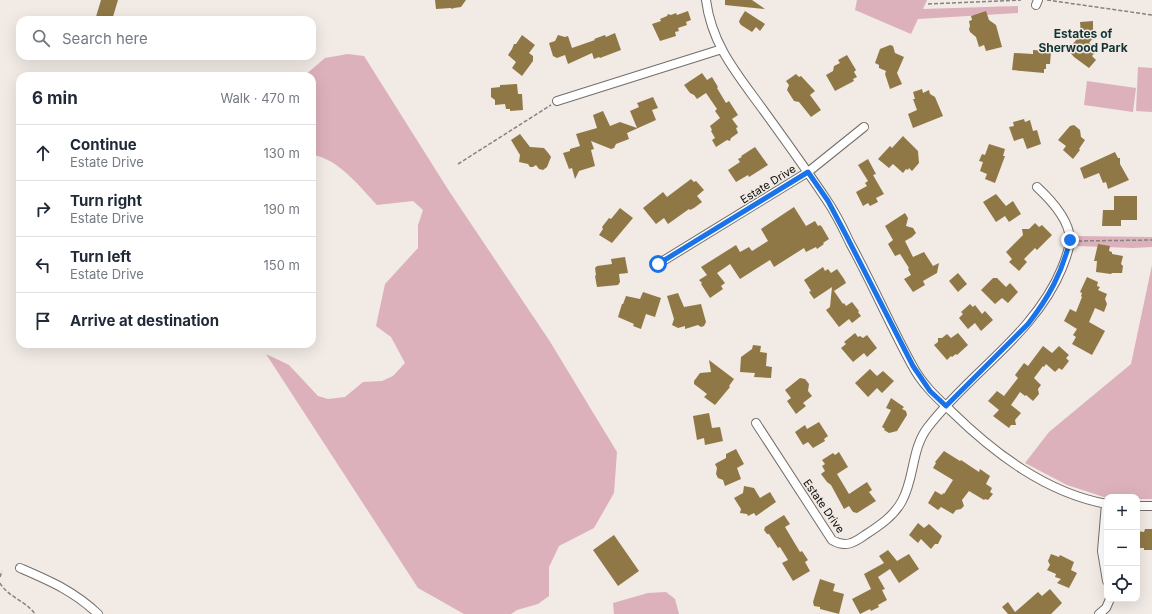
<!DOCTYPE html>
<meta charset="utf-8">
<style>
:root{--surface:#fff;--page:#f6f6f7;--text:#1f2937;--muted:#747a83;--line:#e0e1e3}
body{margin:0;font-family:Inter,sans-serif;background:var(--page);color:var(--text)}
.controls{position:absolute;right:12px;bottom:12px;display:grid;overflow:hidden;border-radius:8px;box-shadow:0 4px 16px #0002}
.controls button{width:36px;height:36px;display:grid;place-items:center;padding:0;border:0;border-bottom:1px solid var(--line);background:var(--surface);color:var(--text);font:20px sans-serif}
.stop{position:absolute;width:12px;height:12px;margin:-9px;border:3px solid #1a73e8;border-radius:50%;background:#fff}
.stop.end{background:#1a73e8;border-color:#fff;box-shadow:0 1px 4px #0008}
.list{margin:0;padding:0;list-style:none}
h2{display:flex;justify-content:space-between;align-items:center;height:52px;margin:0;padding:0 16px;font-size:17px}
h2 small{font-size:13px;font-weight:400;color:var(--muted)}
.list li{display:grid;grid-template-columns:26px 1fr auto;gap:12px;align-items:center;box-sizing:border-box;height:56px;padding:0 16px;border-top:1px solid var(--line)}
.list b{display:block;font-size:15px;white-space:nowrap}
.list p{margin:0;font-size:13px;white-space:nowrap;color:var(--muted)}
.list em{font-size:13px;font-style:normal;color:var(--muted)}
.icon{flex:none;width:22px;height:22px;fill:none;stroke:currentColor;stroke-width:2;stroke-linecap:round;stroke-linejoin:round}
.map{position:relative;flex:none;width:1152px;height:614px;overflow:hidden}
.search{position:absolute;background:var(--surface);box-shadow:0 4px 16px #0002;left:16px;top:16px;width:300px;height:44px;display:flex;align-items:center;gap:10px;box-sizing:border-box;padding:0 14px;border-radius:12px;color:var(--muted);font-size:15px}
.panel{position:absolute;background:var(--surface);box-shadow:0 4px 16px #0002;left:16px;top:72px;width:300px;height:276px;border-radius:12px}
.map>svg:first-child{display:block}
.green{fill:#dcb1bb}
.building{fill:#907846}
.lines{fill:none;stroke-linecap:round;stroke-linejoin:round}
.street-casing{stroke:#746e6a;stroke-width:10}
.path{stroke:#87827f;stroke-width:1.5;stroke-dasharray:4 2;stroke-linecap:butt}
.street{stroke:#fff;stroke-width:8}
.route{stroke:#1a73e8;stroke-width:5}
.labels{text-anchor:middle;stroke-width:3;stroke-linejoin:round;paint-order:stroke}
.street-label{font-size:11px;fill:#100e0c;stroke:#f1eae5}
.neighbourhood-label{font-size:12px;font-weight:bold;fill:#133635;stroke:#f1eae5}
</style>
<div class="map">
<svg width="1152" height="614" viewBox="0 0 1152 614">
<rect width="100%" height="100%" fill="#f1eae5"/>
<path class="green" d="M857,0H927L923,9L1018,6V13L918,19L911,34L855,10Z
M348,54L364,56L449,191L549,340L617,452L614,493L594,528L559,546L549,567V596L538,604L517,610L511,614H464L418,588L266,354L289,365L318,396L328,399L345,397L363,382L382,381L393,376L405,363L391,337L376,326L385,284L418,248V225L423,210L413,201L377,205C360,187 338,158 312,155V76H304L325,58Z
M1138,67L1152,68V112L1136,111Z
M1087,81L1136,88L1133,112L1084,105Z
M1076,236L1152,237V247L1133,248L1076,246Z
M1152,265V499H1137V497L1107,498L1067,485L1025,463L1049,432L1131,364Z
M666,592L675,599L679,614H614L613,603L648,593Z"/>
<path class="building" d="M101,0H118L112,20H95Z
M435,0H466L461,7L454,8L452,9L451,8L436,9Z
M725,0H752L765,9L725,5Z
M688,11L691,20L686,22L687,25L678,28L679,31L675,32L676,36L660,41L652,24L661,21L660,19L667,16L668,14L671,15L676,13L677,15Z
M745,11L765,24L760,31L756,27L752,32L741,25L739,22L740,19Z
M986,11L989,20L996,25L1002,47L986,51L984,45L979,47L976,37L970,32L969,29L970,26L969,21L972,20L971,16Z
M1093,21V38L1089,43L1097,50L1092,56L1096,60L1089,68L1074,57L1068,50L1081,34L1080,22Z
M615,33L621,50L600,58L599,57L594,59L592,53L568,64L565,55L557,58L553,56L549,43L555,41L558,35L565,37L568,36L572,48L595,40L594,39L605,35L606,37Z
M522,35L535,45L529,53L533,56V61L522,76L512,68L516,62L508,55L512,49L514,44H516Z
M890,45L893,46L895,53L904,57L897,73L902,84L890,89L885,74L886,71L879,68V65L875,63L880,49Z
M1033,50L1051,51L1050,64H1046V69H1044V73L1012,70L1014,53L1033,54Z
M847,55L856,70L854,72L857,77L853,79L854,81L835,91L826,75L833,71L834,66L840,63L838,60Z
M702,73L707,80L712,77L718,87L717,88L726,103L729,101L738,115L732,119L738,127L736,128L738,133L731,138L730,141L727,140L716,147L712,140L715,138L711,131L712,130L710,126L720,118L715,111L717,109L706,93L697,99L694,95L690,93L684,85Z
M796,74L799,77L801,76L815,91L810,95L821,110L811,117L799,102L794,101L787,90L789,85L786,81Z
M517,84L518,94H522L523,110L510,111V109H506L505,104L495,105V100L491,97V88L500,87V85Z
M922,89L923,93L929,90L930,94L935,97L943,116L913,128L908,114L917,110L913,99H915L913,92Z
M653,97L658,108L652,110L656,120L627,133L629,139L616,144L614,148L611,149L591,141L594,149L591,150L595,166L579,171L575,179L572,168L569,169L563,153L570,151V149L580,146L576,134L597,128L593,115L603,111L610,126L620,122L637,128L630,111L639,107L637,103Z
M1024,119L1025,122L1030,120L1033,131L1037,130L1041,144L1027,149L1023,138L1014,141L1009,127L1014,126L1013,122Z
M1074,125L1080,130L1081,137L1085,140L1079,149L1080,150L1073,159L1063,150L1066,146L1058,140L1070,126Z
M520,134L530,147L544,148L549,154L551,157L547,167L543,170L539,169L536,165L533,167H530L528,164L519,162L520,155L511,140Z
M903,136L918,151L919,163L912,171L909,168L908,170L906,169L903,173L893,164L889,168L878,159L890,146L892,148Z
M989,144L1005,149L1003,156H1005L995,183L985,179L987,174L980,171L983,162L979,161L982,154L985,155Z
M755,147L768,165L749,177L748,175L736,182L728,170L740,162L738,159L742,157L741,156Z
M1115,152L1118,158H1120V164L1129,180L1108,189L1106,182L1103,183L1099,173L1084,179L1080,168Z
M868,159L876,174L873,175L884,194L876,198L878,202L870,206L868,203L863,206L856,192L867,186L865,183L868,181L858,165Z
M691,179L694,182L696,181L697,182L704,190L697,196L702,202L694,208L690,210L689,209L668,224L664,218L656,224L643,208L663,192L667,197Z
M996,194L1006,206L1013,201L1021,214L1009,222L1005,216L996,222L983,202Z
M1114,196H1137V220H1121V226H1102L1103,210H1114Z
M794,207L806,226L815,221L818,226L820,225L822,227L829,239L823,243L824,244L817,249L816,247L806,252L804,248L774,267L770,260L740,279L730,264L717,273L725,283L721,286L723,289L710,298L701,284L702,283L699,280L707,275L701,267L736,245L740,252L749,247L752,251L768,241L761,229Z
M620,208L633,218L612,243L599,235L603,229L602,227L609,218L611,219Z
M905,213L908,218L906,226L913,228L916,233L912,237L905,241L913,257L924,252L933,266L939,263L937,273L923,281L925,285L913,292L904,279L911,275L908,269L909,268L900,254L895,256L888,244L893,240L885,226Z
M1035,223L1039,227L1042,225L1052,235L1037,250L1035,248L1024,259L1027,262L1019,271L1009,262L1012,259L1006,252L1023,235L1022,229H1029Z
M1098,244L1110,246L1109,251L1112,252V254L1123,256L1121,264L1123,266L1122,273H1112L1111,274L1096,272L1097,261H1094Z
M625,257L628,273L619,274L620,282L618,285L597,287L595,276L596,275L595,268L597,266L612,264L611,259Z
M823,267L825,271L828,269L831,273L837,269L844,279L846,283L834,291L843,304L844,303L846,306L852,302L859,311L858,312L861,316L852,323L849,319L839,327L826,310L830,307L832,287L814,299L809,292L811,291L804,280Z
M958,273L967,284L958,292L949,281Z
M1087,277L1098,282L1097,286L1100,287L1098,290L1107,294L1105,299L1107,304L1104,312L1095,308L1089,322L1105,331L1092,355L1072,344L1076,337L1073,335L1077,329L1064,321L1070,309L1076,312L1082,297L1081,296L1082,293L1080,292Z
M993,278H997L1006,287L1010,283L1018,292L1008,303L1002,298L995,304L981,290Z
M643,292L661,298L655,317L646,314L641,329L633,326L634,324L618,317L622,304H623L626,296L640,299Z
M678,293L684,307L701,304L706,322L704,326L701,327L698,325L685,329V326L678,328L672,325L674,319L667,296Z
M970,304L973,307L975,305L982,314L985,311L993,320L981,331L975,323L968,329L959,318L963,314L961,312Z
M855,333L858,337L860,336L863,338L867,335L877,348L867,357L864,353L853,362L841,348L846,344L844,342Z
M958,333L968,345L957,355L956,354L952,357L951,356L947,360L934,345L938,342V338H942L947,334L951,338Z
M753,345L761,346L760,352L767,353L766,366L772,367L771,378L754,377L755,373L740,372L741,357L752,349Z
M1043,346L1052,353L1059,346L1069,355L1066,358L1069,361L1062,370L1059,368L1055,372L1046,364L1044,367L1043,366L1034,378L1041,385L1038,389L1039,394L1033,401L1026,395L1025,396L1020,392L1011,405L1021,413L1015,420L1016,425H1011L1009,428L993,416L999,410L988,401L997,391L1004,396L1018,378L1015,375L1024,363L1028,366Z
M709,360L734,379L729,386L730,387L715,405L704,397L707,394L694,384V381L700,373L711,372Z
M870,369L877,376L883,371L894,381L882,393L877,388L868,397L855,383Z
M800,378L805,379L809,384L808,391L812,396L803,403L806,406L796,414L787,401L791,398L785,390Z
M891,398L904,407L902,409L906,411L907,415L897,431L889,433L884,430L885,429L882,427L891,410L886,408Z
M709,413L712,428L720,427L723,441L705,445L704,438L697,440L693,416Z
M819,422L828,436L824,439L825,441L813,448L808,442L803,445L795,432L805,425L807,429Z
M736,449L744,464L737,468L741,479L725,486L723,480L718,478L716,474L717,468L715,464L726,458V454Z
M944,451L960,461L961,460L979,472L980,469L990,476L986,484L992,488L990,492L993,494L988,500L985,499L984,500L969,491L962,500L964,506L961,509L956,510L953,514L941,507L938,510L928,503L935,491L942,495L943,493L944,494L953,480L933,468L936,463L935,462Z
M839,452L848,467L837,474L849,494L867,482L872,490L869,492L876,501L857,513L853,512L849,506L844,509L831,485L827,482L821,474L825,471L822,466L825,464L822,460L833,453L835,455Z
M744,486L754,488L760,498L770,492L776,502L756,516L754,513L748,516L747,514L740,513L741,509L734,498L743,493Z
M784,515L790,524L785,527L800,552L802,551L808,560L805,562L810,571L793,581L782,563L788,560L780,547L778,548L769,534H767L764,530L765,527Z
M918,523L924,528L929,524L942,536L938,544H935L931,549L921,539L918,543L909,535Z
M1145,529H1152V550H1144V548H1137V531L1144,532Z
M614,535L639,571L618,586L593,550Z
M888,550L897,561L909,554L919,569L899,583L890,569L878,577L885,589L882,590L887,600L878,605L879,607L871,611L870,609L860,614L852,599L871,589L864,574L884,563L879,556Z
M1051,554L1059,557L1060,555L1074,562L1071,570L1077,573L1069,588L1057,583L1061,579L1055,577L1056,574L1047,570L1050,565L1048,561Z
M820,579L835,584L833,591L844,594L839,614L820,609V607L814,606L813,602Z
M1050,589L1062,603L1051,614H1008L1002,607L1008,602L1015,612L1038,592L1042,596Z"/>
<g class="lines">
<g class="street-casing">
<path id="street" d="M706,0C712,46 738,75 764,111C785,140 806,169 826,199C835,212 843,228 850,243C872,283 890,325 912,365C922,384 936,397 951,411C994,453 1046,493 1107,504
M1036,5L1038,0
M557,101L722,49
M658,264L808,172L864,127
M756,423L832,540C845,548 854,543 865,535C879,526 894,516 902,501C915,477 911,449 928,427C970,372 1035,334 1062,268C1065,260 1070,249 1070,239C1069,219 1051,200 1037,187
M1106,504L1102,551L1107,581
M1137,506H1152
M20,568C50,581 74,591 98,614
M1099,614L1106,608L1110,599"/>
</g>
<path class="path" d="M1047,0L1152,15
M928,4L1021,0
M458,164L551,105
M1078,241L1152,240
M0,577L2,571
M0,583C8,597 26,601 35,614"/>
<use href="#street" class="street"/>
</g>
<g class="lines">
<path class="route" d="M658,264L808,172L828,201L847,237L913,366L930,391L946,406L1028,324C1049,297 1062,273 1070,240"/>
</g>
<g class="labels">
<g class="street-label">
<text transform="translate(768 184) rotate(-32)" y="4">Estate Drive</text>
<text transform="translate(824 506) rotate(55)" y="4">Estate Drive</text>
</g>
<g class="neighbourhood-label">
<text x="1083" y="38">Estates of<tspan x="1083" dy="14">Sherwood Park</tspan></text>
</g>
</g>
</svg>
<div class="controls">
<button>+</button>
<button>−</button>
<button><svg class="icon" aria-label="locate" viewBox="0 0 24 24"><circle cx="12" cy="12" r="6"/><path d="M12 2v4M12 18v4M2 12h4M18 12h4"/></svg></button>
</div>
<div class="stop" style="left:658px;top:264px"></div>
<div class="stop end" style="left:1070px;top:240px"></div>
<div class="search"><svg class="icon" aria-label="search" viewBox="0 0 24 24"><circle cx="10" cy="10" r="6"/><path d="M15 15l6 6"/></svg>Search here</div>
<section class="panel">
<h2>6 min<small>Walk · 470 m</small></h2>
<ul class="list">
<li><svg class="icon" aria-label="ahead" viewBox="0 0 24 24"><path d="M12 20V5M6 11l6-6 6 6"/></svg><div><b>Continue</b><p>Estate Drive</p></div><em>130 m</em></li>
<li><svg class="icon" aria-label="right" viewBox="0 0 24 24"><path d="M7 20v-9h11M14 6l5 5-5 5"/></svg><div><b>Turn right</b><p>Estate Drive</p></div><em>190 m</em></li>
<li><svg class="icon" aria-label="left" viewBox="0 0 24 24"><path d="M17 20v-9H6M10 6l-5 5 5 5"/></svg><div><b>Turn left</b><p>Estate Drive</p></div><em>150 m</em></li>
<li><svg class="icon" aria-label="arrive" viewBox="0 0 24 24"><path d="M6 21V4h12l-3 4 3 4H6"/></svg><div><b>Arrive at destination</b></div></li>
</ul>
</section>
</div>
